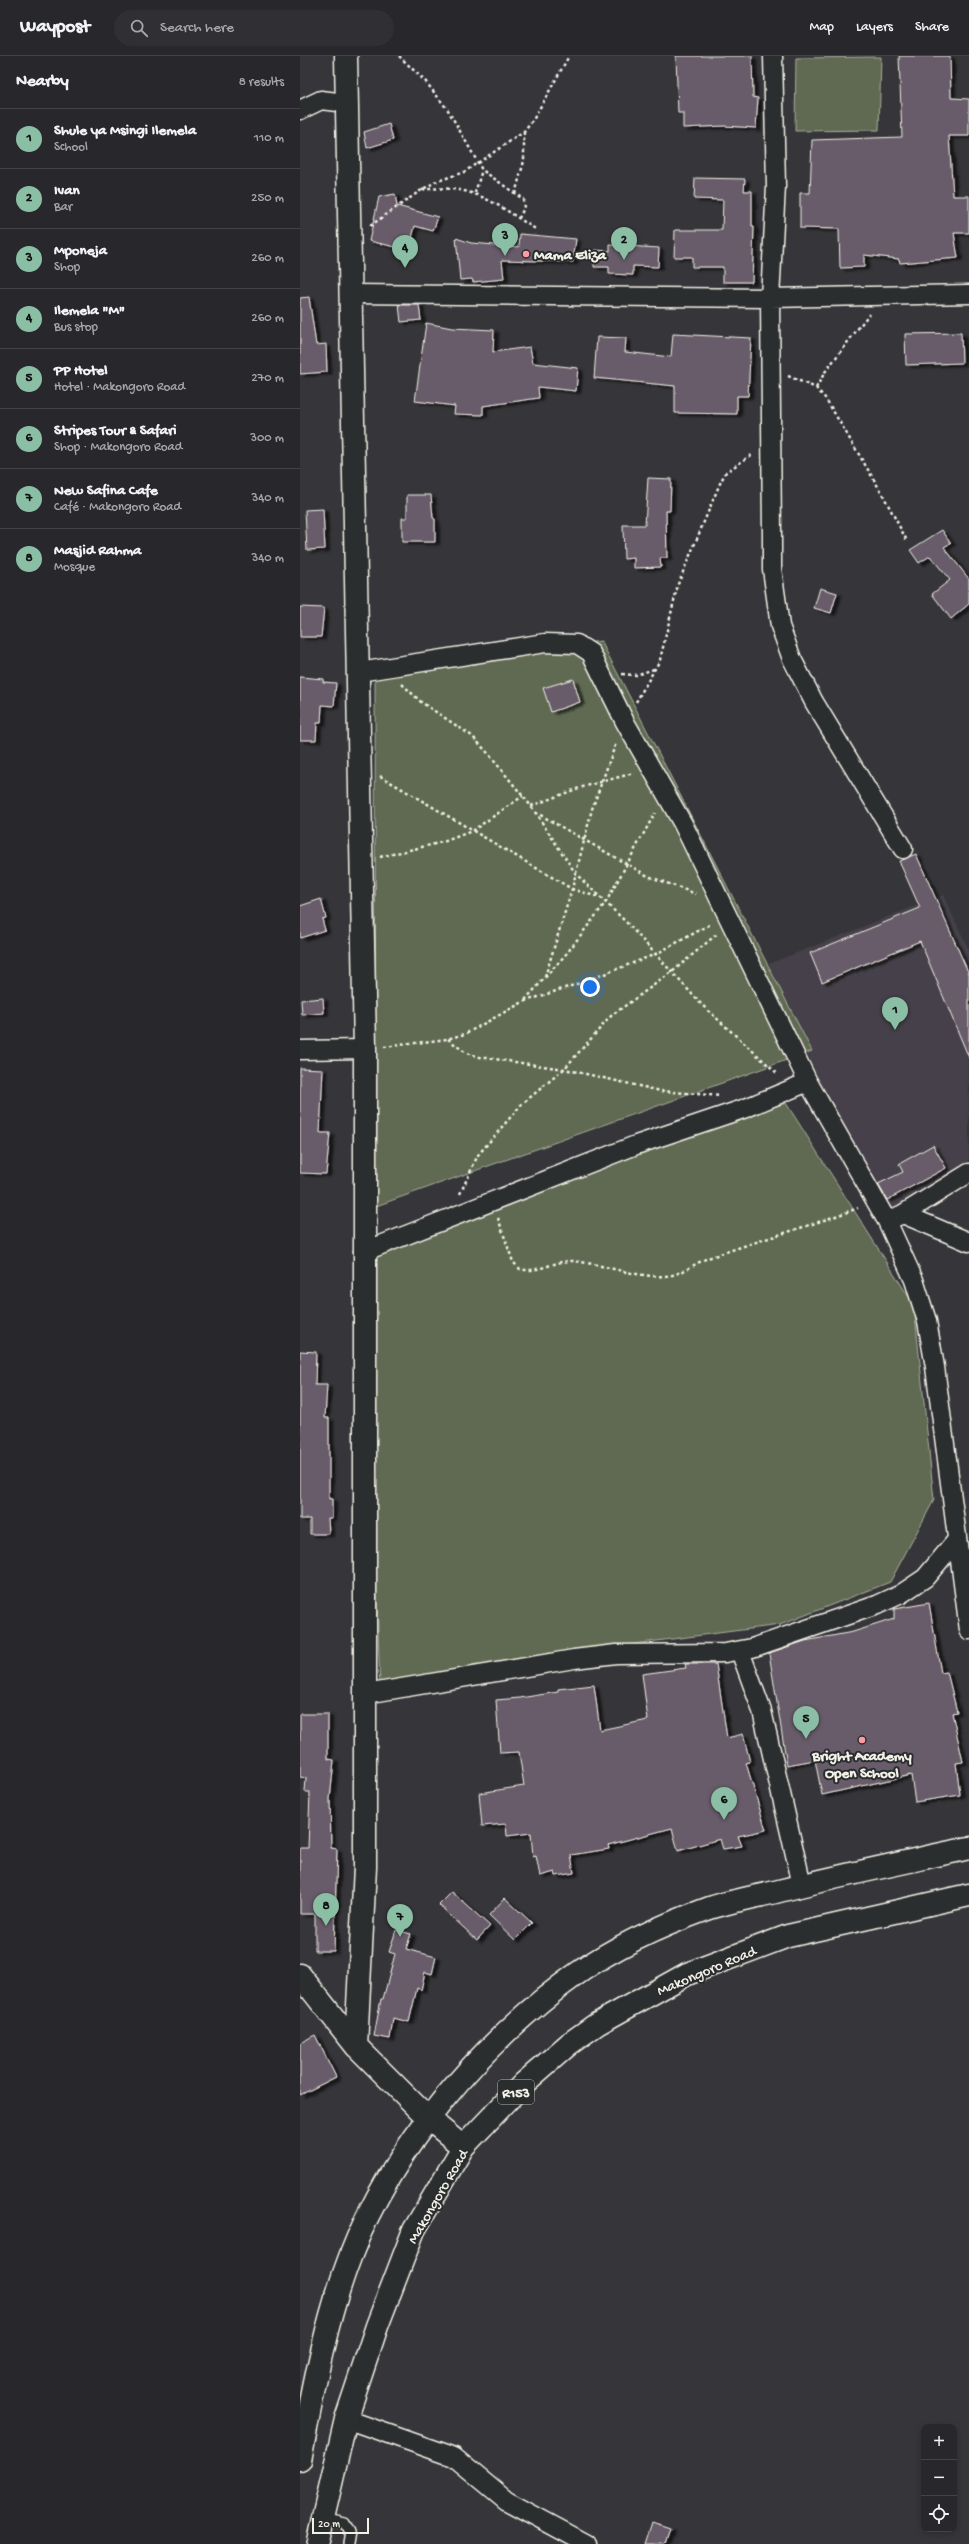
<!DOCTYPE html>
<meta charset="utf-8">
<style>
:root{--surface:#28282c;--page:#303034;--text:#f1f3f6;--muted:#a5a6a9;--line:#444448;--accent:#8abfa5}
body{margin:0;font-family:"Gochi Hand",sans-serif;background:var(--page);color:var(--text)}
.controls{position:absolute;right:12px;bottom:12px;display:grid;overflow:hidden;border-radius:8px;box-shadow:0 2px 6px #0003}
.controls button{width:36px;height:36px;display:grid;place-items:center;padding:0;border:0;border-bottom:1px solid var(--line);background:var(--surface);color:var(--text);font:20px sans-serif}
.scale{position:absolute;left:12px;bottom:10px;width:57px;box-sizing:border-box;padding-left:4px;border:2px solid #f4f1e8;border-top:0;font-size:11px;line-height:14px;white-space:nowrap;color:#f4f1e8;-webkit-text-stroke:3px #2a2d2e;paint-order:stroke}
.you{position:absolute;left:290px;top:931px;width:14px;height:14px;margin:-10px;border:3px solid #fff;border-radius:50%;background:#1a73e8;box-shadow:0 0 0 6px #1a73e833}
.badge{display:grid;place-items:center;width:26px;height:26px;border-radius:50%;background:var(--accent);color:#111;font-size:13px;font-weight:700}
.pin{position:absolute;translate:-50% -33px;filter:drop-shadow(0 1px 2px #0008)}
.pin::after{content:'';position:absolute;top:21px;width:14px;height:12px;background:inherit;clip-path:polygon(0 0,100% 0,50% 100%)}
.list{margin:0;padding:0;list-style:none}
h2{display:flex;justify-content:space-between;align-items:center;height:52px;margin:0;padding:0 16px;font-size:17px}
h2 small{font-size:13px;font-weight:400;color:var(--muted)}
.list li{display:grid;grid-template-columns:26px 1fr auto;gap:12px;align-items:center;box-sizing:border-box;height:60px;padding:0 16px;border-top:1px solid var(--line)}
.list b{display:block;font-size:15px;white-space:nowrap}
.list p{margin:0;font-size:13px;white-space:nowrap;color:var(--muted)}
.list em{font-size:13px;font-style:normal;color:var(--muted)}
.icon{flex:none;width:22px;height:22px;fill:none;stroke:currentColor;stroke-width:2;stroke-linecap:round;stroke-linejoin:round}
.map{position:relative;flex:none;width:669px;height:2488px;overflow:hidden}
header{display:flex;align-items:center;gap:24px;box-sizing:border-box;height:56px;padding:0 20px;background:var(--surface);border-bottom:1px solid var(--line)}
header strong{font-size:19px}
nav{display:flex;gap:22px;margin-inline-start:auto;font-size:14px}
.search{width:280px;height:36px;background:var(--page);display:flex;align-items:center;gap:10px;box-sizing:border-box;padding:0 14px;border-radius:22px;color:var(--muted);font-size:15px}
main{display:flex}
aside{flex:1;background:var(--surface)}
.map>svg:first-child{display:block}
.built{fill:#454149}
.green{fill:#616b52;stroke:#aaae9d}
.building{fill:#685c6b;stroke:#f4f1e8;filter:url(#shadow)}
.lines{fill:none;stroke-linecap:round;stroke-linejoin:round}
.lane-casing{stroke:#f4f1e8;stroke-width:12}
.street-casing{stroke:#f4f1e8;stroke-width:21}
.secondary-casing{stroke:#f4f1e8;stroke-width:25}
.primary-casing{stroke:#f4f1e8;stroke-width:25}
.path{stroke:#f4f1e8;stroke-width:2.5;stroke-dasharray:3 3;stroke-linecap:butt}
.lane{stroke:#2a2d2e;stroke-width:9}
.street{stroke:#2a2d2e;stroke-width:18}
.secondary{stroke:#2a2d2e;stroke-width:22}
.primary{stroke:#2a2d2e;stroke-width:22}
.poi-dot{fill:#ff9aa2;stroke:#2a2d2e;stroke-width:1.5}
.labels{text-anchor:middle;stroke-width:4;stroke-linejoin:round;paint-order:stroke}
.shield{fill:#2a2d2e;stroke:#b7b6b0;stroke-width:1}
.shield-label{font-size:14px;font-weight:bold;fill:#f4f1e8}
.poi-label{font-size:15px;font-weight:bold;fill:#f4f1e8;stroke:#2a2d2e;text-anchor:start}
.street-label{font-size:15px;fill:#f4f1e8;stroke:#2a2d2e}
</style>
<header>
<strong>Waypost</strong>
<div class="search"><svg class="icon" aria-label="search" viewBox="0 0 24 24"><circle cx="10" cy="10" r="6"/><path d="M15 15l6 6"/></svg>Search here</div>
<nav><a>Map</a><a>Layers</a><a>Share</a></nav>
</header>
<main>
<aside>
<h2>Nearby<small>8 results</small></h2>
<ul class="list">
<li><span class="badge">1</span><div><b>Shule ya Msingi Ilemela</b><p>School</p></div><em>110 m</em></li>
<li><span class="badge">2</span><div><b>Ivan</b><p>Bar</p></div><em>250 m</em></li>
<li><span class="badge">3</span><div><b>Mponeja</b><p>Shop</p></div><em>260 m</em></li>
<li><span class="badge">4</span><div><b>Ilemela &quot;M&quot;</b><p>Bus stop</p></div><em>260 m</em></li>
<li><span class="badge">5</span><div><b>PP Hotel</b><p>Hotel · Makongoro Road</p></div><em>270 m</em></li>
<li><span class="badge">6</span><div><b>Stripes Tour &amp; Safari</b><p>Shop · Makongoro Road</p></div><em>300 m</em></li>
<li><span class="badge">7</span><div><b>New Safina Cafe</b><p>Café · Makongoro Road</p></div><em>340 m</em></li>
<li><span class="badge">8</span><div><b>Masjid Rahma</b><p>Mosque</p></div><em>340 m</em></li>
</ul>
</aside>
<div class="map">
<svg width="669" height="2488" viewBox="0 0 669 2488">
<defs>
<filter id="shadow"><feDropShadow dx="4.5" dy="2.5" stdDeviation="1" flood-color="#0009"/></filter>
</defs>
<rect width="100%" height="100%" fill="#36363a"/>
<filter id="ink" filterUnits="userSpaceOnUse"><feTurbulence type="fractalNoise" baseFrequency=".025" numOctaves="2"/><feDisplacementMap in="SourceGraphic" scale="8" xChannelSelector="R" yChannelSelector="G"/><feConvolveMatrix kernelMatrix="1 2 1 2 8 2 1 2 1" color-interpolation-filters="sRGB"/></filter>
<g filter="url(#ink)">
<path class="built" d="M643,839L669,894V1114L584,1166L466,909Z"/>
<path class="green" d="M581,1L579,74L495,75L496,2Z
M301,585L512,995L76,1150L75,617Z
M486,1047L614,1249L634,1444L590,1526L480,1569L318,1590L80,1632L65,1185Z"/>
<path class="building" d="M376,0H452L453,41L458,42L456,72L424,70L383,72V57H378Z
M599,0H650L651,42L669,43V80H649L653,140H669V177H654L658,202L600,207L599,203L564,199V211L540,212L539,173L500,172V137H510L512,84L602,81Z
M89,68L93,84L67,92L64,76Z
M395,122L445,123L444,135H452V171H454L452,226H423V211H392V201H374L375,174H422L423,144L394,143Z
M95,138L97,150L138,161L133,175L115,170L109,194L69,185L79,141Z
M220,178L276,183L273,206L202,204L204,223L173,226L172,223L160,224L156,182L171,187L219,191Z
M310,189L359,192L358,211L333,210V219L309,218V211H294V194L310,195Z
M9,241L16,289L26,288L27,316L0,318V242Z
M99,249H119L121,264L101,266Z
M126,267L152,272L194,274L193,296L230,291L233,307L278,312L276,335L238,331L239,342L183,350V359L154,358L155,350L115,345Z
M661,277L662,307L606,309L605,278Z
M373,278L451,282L448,340H437V358L375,357V330L294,322L297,281L326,282L325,296L371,301Z
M348,422L371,423L370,455H366L367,502H360L361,511L334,512V502L324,503L323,469H345Z
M107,439H131L133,462L135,463V486H102V462H107Z
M23,453L25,493L7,494L5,454Z
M642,474L651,487L644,491L669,523V548L651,563L632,538L650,524L630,500L619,507L610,494Z
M520,532L537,537L531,557L514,552Z
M0,551L24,552L21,581H0Z
M0,621L23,623V626L36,627L34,650L22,649L21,667H17L16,684H0Z
M273,623L280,646L251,656L243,632Z
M616,798L669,918V1002L620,885L522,926L510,897L620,852L599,805Z
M21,843L26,862L22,863L25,874L0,882V850Z
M23,942L24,957L2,959L1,944Z
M0,1012L23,1013L20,1077H30L26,1118L0,1117Z
M633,1089L646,1112L587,1144L578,1128L603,1116L599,1108Z
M0,1295L16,1296L15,1329H27L25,1362H29V1443H32V1462H28L29,1478H10V1463H0Z
M629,1547L641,1617L647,1616L657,1656L652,1657L663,1706L656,1707L660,1739L615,1746L611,1719L522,1739L515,1704L487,1709L469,1597L505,1585L553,1576L594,1563V1553Z
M385,1608H416L427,1682L443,1678L450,1706L446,1707L466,1774L438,1780L442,1790L423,1793L420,1783L378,1795L372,1772L308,1789L309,1793L271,1799L274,1817L256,1820L255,1816L240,1820L236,1800L233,1801L231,1777L207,1780L206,1768L182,1770L179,1737L224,1730L219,1696L200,1697L196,1644L220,1642L258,1636V1633L294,1629L300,1674L348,1664L342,1618L386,1612Z
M0,1658H28V1703L34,1704L30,1743L31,1792L37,1793L34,1895H15V1858H0V1792H8L10,1736H5L6,1722L0,1721Z
M152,1836L190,1870L177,1884L139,1849Z
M205,1842L232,1867L215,1884L189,1859Z
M96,1874L111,1878L106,1893L136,1901L132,1918L125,1916L121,1934L117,1932L109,1966L93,1962L90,1983L74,1980L81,1943H83L95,1898L89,1896Z
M15,1979L36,2021L0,2039V1987Z
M352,2466L370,2472L365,2488H345Z"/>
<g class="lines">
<g class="lane-casing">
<path id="lane" d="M23,2462L45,2467L50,2476L48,2488"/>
</g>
<g class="street-casing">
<path id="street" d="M473,0L476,130L470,242L472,481V513L480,570L492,603L514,646L603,793
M0,54L21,44L45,47
M50,238L470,242L669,238
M59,616L245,587L277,588L291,597L325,666L383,768L508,1026L587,1165L614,1224L627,1265L635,1311L669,1574
M0,994L65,993
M603,1158L669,1186
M587,1165L603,1158L669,1117
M63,1196L336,1089L446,1052L508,1026
M440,1595L462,1655L502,1829
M66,1638L274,1603L316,1598L425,1597L452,1592L577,1549L601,1538L625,1522L656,1485
M46,2363L154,2401L207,2445L287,2488"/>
</g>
<g class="secondary-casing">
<path id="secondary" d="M46,0L65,993V1811L56,1990
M0,1919L56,1990L129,2063L163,2091"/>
</g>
<g class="primary-casing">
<path id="primary" d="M0,2404C13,2336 25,2266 50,2201C92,2091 182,1985 278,1917C316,1890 363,1869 407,1853C430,1845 456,1841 479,1835C542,1819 606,1806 669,1792
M17,2488L46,2363L77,2270L114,2174L163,2091L223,2028L269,1988L297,1968L387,1918L488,1880L669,1839"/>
</g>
<path class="path" d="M99,0L126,26L148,54L182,114L223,143L224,152L219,162
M122,134C172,126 197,149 237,174
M175,137L182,114
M215,138L224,105V76
M70,170L120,135L135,126L164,116L224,76L233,64L269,0
M488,320L516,332L526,343L583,439L607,485
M516,332L525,316L569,258
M322,618L336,619L354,613
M102,628L121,646L172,680L186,695L231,750L276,818L327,867L402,949L478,1018
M336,646L360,604L378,528L421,425L426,416L453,398
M80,720L272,833L301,842
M231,750L279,732L334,717
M235,756L348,820L396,838
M80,801L143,786L172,775L223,740
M245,921L272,833L292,753L316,687
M225,944L267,897L306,846L355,757
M148,983L166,997L180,1001L264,1013L361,1035L420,1040
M84,991L147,983L165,978L223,946L286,925L356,898L411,868
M160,1138L178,1099L221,1049L264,1013L312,959L372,916L417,878
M198,1162L213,1206L220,1213C237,1218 255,1204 273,1205C304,1208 335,1222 366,1220C383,1219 395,1206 411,1201C460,1184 510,1170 558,1152"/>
<use href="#lane" class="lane"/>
<use href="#street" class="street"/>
<use href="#secondary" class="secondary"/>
<use href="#primary" class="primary"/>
</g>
</g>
<g class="poi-dot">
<circle cx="226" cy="198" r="4"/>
<circle cx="562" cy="1684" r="4"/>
</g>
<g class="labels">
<rect class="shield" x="198" y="2024" width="36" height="24" rx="3"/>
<g class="shield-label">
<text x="216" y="2041">R153</text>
</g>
<g class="poi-label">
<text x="234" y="203">Mama Eliza</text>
<text x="562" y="1704" text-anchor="middle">Bright Academy<tspan x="562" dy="17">Open School</tspan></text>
</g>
<g class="street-label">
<text transform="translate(406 1914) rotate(-23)" y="5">Makongoro Road</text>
<text transform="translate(137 2140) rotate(-60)" y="5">Makongoro Road</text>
</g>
</g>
</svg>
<div class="controls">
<button>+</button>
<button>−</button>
<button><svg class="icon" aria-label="locate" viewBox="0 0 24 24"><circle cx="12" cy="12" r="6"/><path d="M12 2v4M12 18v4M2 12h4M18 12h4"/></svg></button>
</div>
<div class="scale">20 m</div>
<div class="you"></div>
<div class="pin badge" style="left:595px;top:974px">1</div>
<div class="pin badge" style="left:324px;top:204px">2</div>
<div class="pin badge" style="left:205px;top:200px">3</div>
<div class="pin badge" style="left:105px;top:212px">4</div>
<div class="pin badge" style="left:506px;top:1683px">5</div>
<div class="pin badge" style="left:424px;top:1764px">6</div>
<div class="pin badge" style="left:100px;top:1881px">7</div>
<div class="pin badge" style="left:26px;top:1870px">8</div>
</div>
</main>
